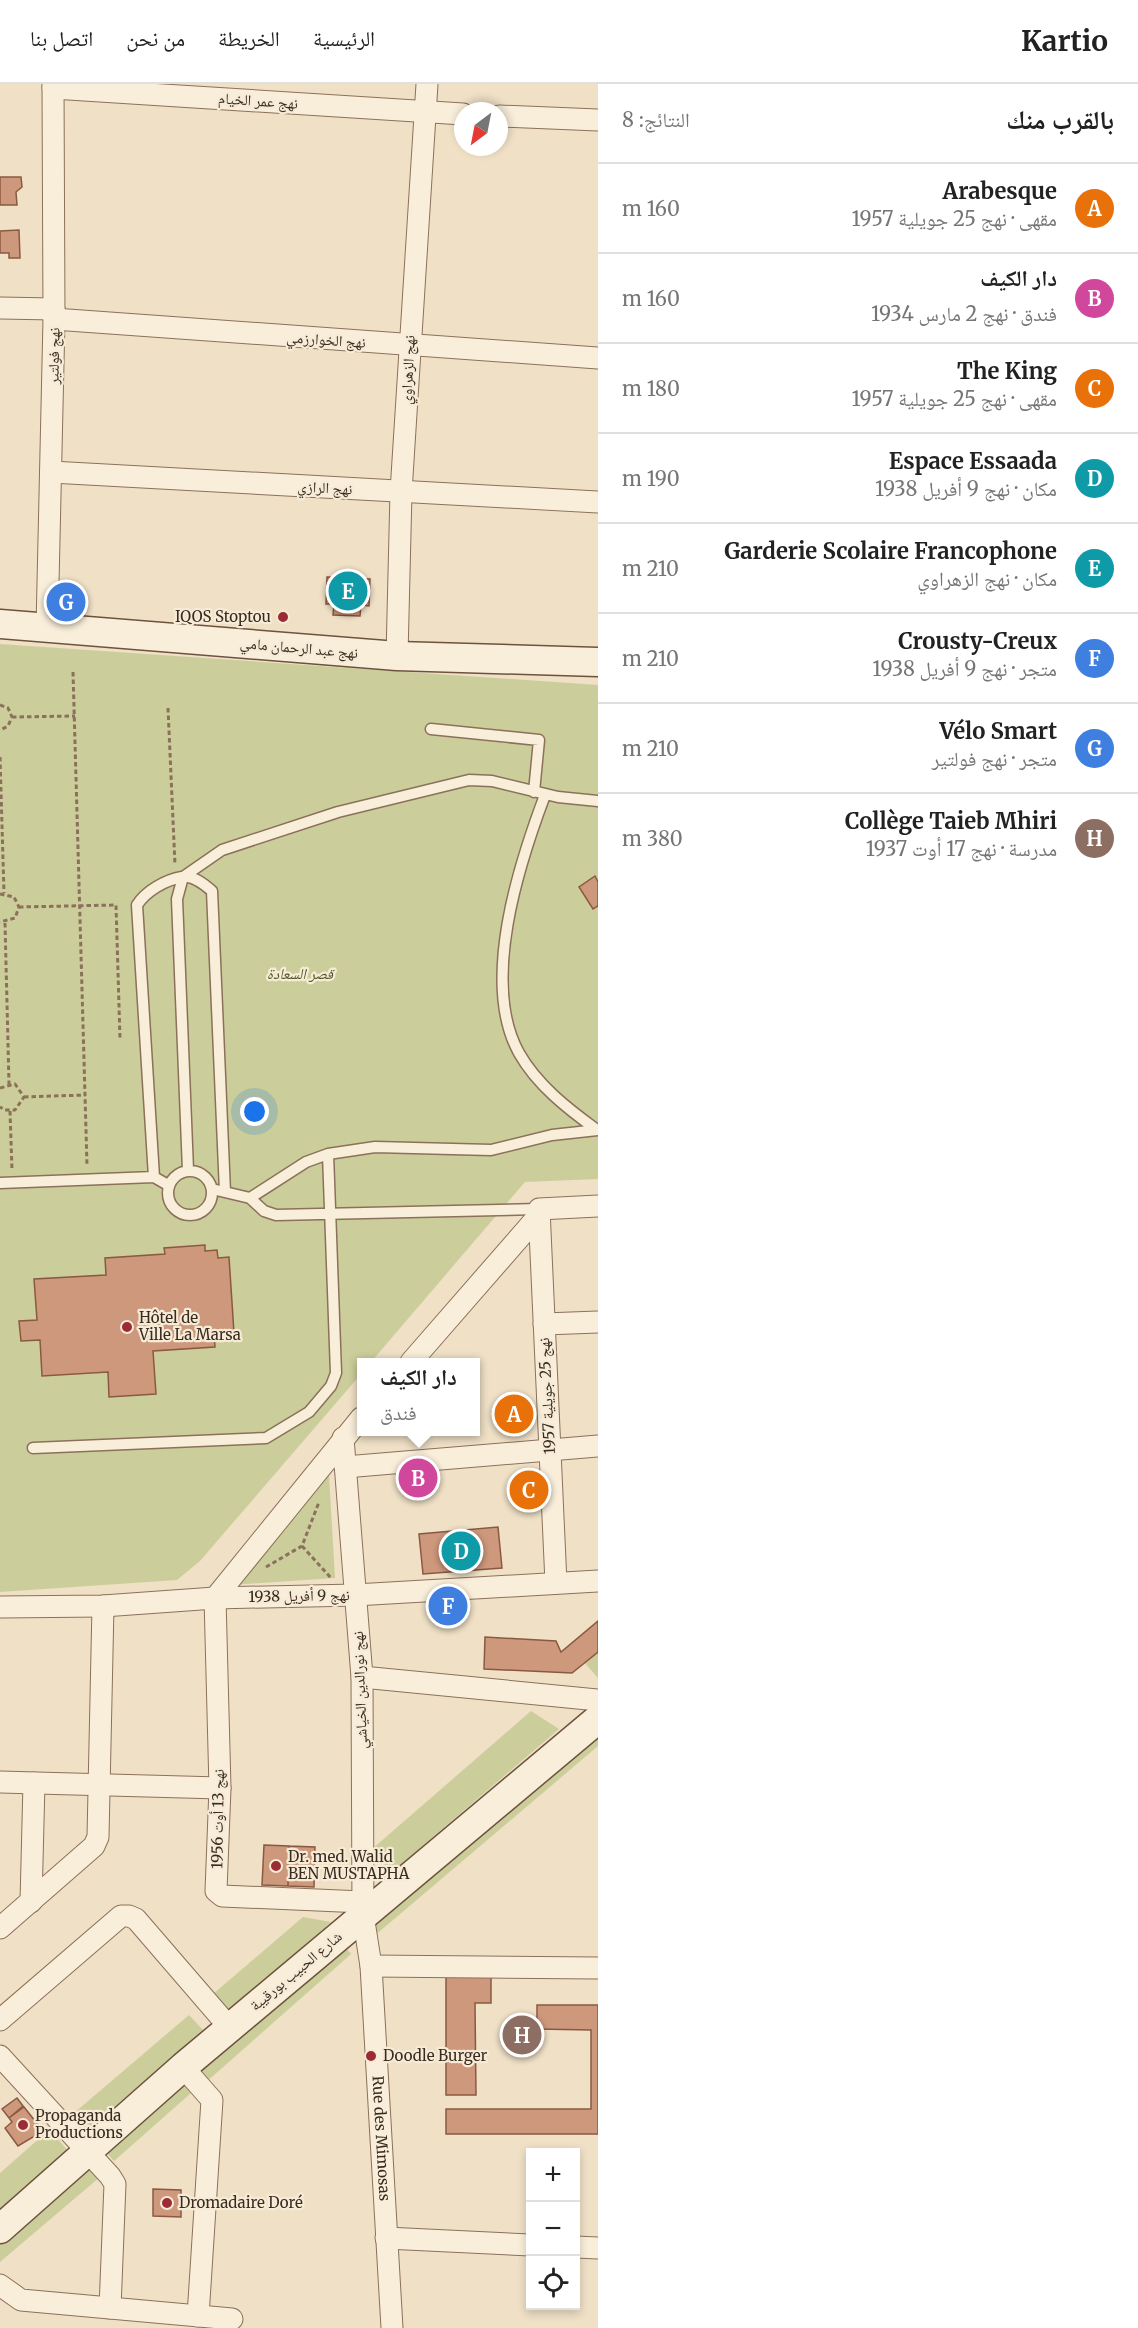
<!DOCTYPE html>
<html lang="ar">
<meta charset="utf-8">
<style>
:root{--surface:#fff;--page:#f2f2f2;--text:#222;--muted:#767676;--line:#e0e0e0;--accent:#9b2b34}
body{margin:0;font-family:Merriweather,"Noto Naskh Arabic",serif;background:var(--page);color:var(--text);direction:rtl}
.controls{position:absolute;right:18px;bottom:18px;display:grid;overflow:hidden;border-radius:0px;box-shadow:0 3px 9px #0003}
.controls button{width:54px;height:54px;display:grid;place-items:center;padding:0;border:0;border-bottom:2px solid var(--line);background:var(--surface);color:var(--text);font:30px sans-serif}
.compass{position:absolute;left:454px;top:18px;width:54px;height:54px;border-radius:50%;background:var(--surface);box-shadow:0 3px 9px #0003;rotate:212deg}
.you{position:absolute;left:255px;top:1028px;width:21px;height:21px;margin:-15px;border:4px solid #fff;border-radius:50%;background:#1a73e8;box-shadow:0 0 0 9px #1a73e833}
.badge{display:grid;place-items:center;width:39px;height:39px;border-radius:50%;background:var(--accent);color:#fff;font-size:20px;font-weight:700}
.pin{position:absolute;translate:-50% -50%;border:3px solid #fff;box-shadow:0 2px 6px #0006}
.popup{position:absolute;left:357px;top:1274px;width:123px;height:78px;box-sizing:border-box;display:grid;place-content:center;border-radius:0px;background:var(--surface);filter:drop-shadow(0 2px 4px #0005);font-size:20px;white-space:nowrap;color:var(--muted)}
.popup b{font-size:22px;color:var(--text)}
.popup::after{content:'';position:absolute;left:50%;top:100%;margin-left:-12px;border:12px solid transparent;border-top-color:var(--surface)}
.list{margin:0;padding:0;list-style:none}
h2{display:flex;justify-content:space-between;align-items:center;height:78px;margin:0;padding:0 24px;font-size:26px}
h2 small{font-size:20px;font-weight:400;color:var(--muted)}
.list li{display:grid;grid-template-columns:39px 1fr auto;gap:18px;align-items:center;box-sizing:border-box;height:90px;padding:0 24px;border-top:2px solid var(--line)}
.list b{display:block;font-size:22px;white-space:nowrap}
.list p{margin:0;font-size:20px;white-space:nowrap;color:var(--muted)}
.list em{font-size:20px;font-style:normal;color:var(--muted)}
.icon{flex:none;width:33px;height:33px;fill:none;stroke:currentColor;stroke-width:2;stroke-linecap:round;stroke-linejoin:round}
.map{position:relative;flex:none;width:598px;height:2244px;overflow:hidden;direction:ltr}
header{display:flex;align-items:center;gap:36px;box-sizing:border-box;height:84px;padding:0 30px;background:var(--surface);border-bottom:2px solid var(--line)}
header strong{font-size:28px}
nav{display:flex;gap:33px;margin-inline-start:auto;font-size:21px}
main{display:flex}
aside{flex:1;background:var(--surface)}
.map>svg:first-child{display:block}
.green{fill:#cbce9a}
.building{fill:#cd987c;stroke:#8a5941;stroke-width:1.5}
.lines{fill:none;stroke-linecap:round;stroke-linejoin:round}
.lane-casing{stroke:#8b715b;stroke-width:13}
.street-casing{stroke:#8b715b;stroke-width:23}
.secondary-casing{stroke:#6d523e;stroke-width:31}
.path{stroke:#8b715b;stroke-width:3;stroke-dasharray:4.5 3;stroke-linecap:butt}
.lane{stroke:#f9eeda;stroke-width:10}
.street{stroke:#f9eeda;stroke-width:21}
.secondary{stroke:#f9eeda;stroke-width:28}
.poi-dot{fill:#9b2b34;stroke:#f6ebd6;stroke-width:2}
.labels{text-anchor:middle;stroke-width:4.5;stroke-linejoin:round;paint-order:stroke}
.street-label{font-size:15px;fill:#3b2b1f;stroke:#f6ebd6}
.poi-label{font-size:15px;fill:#3b2b1f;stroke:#f6ebd6;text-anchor:start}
.park-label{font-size:15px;font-style:italic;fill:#4f5826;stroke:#f6ebd6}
</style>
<header>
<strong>Kartio</strong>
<nav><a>الرئيسية</a><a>الخريطة</a><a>من نحن</a><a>اتصل بنا</a></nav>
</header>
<main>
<aside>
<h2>بالقرب منك<small>النتائج: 8</small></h2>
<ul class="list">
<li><span class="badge" style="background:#e8710a">A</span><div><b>Arabesque</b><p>مقهى · نهج 25 جويلية 1957</p></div><em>160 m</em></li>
<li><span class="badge" style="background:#d1479c">B</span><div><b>دار الكيف</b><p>فندق · نهج 2 مارس 1934</p></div><em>160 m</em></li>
<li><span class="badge" style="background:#e8710a">C</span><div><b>The King</b><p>مقهى · نهج 25 جويلية 1957</p></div><em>180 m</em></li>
<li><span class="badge" style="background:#0f9aa8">D</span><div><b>Espace Essaada</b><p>مكان · نهج 9 أفريل 1938</p></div><em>190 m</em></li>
<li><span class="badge" style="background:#0f9aa8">E</span><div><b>Garderie Scolaire Francophone</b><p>مكان · نهج الزهراوي</p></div><em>210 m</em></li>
<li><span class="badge" style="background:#3f7fe0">F</span><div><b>Crousty-Creux</b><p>متجر · نهج 9 أفريل 1938</p></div><em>210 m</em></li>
<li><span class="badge" style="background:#3f7fe0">G</span><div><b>Vélo Smart</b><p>متجر · نهج فولتير</p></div><em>210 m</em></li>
<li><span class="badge" style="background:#8d6e63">H</span><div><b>Collège Taieb Mhiri</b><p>مدرسة · نهج 17 أوت 1937</p></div><em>380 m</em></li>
</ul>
</aside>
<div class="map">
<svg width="598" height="2244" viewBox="0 0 598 2244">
<rect width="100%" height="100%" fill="#efe0c6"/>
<path class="green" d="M0,560L598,601V1095L525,1098L371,1278H361V1290L200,1477L177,1496L0,1508Z
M329,1391L335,1494L232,1501Z
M598,1568V1594L585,1579Z
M531,1627L559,1645L392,1788L371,1766Z
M598,1640V1662L373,1853L370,1834Z
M303,1833L331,1838L228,1928L213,1910Z
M341,1858L351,1870L205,1999L195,1987Z
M189,1931L204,1947L81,2051L67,2035Z
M182,1998L191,2009L114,2077L104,2066Z
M50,2045L71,2071L0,2131V2089Z
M90,2080L100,2093L0,2178V2156Z"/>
<path class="building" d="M0,93H21L22,103L16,108L17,121H0Z
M19,146L20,174H9V169H0V147Z
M327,493L370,495L369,522L361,521L360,532L333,531L334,520H326Z
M595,792L598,798V822L593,825L579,803Z
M205,1161V1167L217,1166L218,1174L229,1173L234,1249L214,1250L215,1263L153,1267L156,1310L109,1313L108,1288L42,1292L40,1256L21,1257L19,1237L37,1236L34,1195L106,1191L105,1174L165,1170L164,1164Z
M498,1443L502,1484L423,1490L419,1450Z
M598,1537V1568L572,1589L484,1585L485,1553L556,1557L561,1568Z
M264,1761L289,1762L288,1802L262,1801Z
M289,1762L315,1763L314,1803L288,1802Z
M446,1890H491V1919H475L476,2011H446Z
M537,1921H598V2050H446V2025H591V1946L537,1945Z
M17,2014L23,2022L9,2034L2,2025Z
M24,2023L43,2047L18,2062L5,2044L12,2038L9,2034Z
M153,2105L181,2106V2133L153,2132Z"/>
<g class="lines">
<g class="lane-casing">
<path id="lane" d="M431,645L539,656L534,708
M545,711C519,780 480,899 519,969C537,1001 568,1025 597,1046
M188,1086L177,815L183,793L222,766L338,728L469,696L492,697L558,713L598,717
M168 1109a22 22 0 1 1 44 0a22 22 0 1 1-44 0Z
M154,1093L137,821C146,807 165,796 182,793C193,791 204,800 212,807L225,1108
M0,1099L154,1093L168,1101
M212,1105L250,1114L306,1078L328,1070L375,1063L491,1066L552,1051L598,1046
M250,1114L264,1127L276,1131L539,1125
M33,1364L266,1354L309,1328L331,1302L336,1289L328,1070"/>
</g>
<g class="street-casing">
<g id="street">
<path d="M53,4L463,30"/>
<path d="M499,32L598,36"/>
<path d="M0,224L54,225"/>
<path d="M54,235L598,274"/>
<path d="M51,388L598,418"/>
<path d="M47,544L54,235L53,0"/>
<path d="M397,572L401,408L427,0"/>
<path d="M544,1240L598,1238"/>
<path d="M411,1278L540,1130"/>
<path d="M361,1334L215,1514L220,1704L216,1807L222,1812L363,1818"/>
<path id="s1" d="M343,1354L362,1593L363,1831L371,1882L392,2244"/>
<path d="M345,1383L598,1362"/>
<path d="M556,1499L539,1125L598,1122"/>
<path d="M0,1523L103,1522L215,1514L355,1511L598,1497"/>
<path d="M362,1593L598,1616"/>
<path d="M0,1698L220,1704"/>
<path d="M31,1818L34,1699"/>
<path d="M0,1844L94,1762L98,1753L103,1522"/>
<path d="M371,1882L598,1884"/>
<path d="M0,1936L121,1832H129L136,1835L230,1944"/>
<path d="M0,1972L110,2092L115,2100L110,2224"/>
<path d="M183,1983L212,2016L198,2232"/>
<path d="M386,2154L530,2161"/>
<path d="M576,2163L598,2164"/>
<path d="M0,2201L21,2216L232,2235"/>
</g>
</g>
<g class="secondary-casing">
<path id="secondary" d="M0,540L397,572L598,578
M0,2145L183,1983L598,1635"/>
</g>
<path class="path" d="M73,588L87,1082
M0,621L8,624L12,633L8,642L0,646
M168,624L175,781
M12,633L75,632
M0,673L4,809
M0,810L14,813L19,823L15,834L0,838
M19,823L116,821L120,955
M5,839L9,1000
M0,1004L15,1000L24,1013L15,1026H5L0,1023
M24,1013L85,1011
M10,1027L12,1086
M302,1462L331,1494
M266,1483L302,1462L319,1418"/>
<use href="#lane" class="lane"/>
<use href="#street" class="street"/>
<use href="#secondary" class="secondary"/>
</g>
<g class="poi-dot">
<circle cx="283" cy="533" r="6"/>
<circle cx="127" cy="1243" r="6"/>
<circle cx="276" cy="1782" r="6"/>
<circle cx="371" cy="1972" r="6"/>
<circle cx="23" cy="2041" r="6"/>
<circle cx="167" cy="2119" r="6"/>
</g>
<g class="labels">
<g class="street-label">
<text transform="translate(258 17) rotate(4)" y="5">نهج عمر الخيام</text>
<text transform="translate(326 256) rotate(4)" y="5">نهج الخوارزمي</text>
<text transform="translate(54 272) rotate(-89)" y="5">نهج فولتير</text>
<text transform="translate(408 286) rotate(-87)" y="5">نهج الزهراوي</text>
<text transform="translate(325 404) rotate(3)" y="5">نهج الرازي</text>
<text transform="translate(299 564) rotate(5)" y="5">نهج عبد الرحمان مامي</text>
<text transform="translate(547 1312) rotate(-93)" y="5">نهج 25 جويلية 1957</text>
<text transform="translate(299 1512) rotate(-1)" y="5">نهج 9 أفريل 1938</text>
<text transform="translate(360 1606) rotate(-92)" y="5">نهج نورالدين الخياشي</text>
<text transform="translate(218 1735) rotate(-89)" y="5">نهج 13 أوت 1956</text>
<text transform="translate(296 1887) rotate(-40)" y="5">شارع الحبيب بورقيبة</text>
<text dy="5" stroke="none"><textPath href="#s1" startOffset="702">Rue des Mimosas</textPath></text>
</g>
<g class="poi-label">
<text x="271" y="538" text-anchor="end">IQOS Stoptou</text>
<text x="139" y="1239">Hôtel de<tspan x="139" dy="17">Ville La Marsa</tspan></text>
<text x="288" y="1778">Dr. med. Walid<tspan x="288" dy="17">BEN MUSTAPHA</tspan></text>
<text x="383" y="1977">Doodle Burger</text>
<text x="35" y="2037">Propaganda<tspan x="35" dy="17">Productions</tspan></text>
<text x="179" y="2124">Dromadaire Doré</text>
</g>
<g class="park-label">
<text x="300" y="895">قصر السعادة</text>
</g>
</g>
</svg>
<div class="controls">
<button>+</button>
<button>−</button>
<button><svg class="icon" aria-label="locate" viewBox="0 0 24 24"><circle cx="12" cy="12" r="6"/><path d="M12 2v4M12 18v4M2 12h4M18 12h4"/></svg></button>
</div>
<svg class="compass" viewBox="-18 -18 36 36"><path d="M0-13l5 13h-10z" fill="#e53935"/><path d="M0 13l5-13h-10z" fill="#767676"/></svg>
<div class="you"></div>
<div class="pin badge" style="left:514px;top:1330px;background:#e8710a">A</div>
<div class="pin badge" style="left:418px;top:1394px;background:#d1479c">B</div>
<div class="popup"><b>دار الكيف</b>فندق</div>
<div class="pin badge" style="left:529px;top:1406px;background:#e8710a">C</div>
<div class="pin badge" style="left:461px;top:1467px;background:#0f9aa8">D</div>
<div class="pin badge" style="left:348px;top:507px;background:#0f9aa8">E</div>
<div class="pin badge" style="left:448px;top:1522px;background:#3f7fe0">F</div>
<div class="pin badge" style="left:66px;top:518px;background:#3f7fe0">G</div>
<div class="pin badge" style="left:522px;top:1951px;background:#8d6e63">H</div>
</div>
</main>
